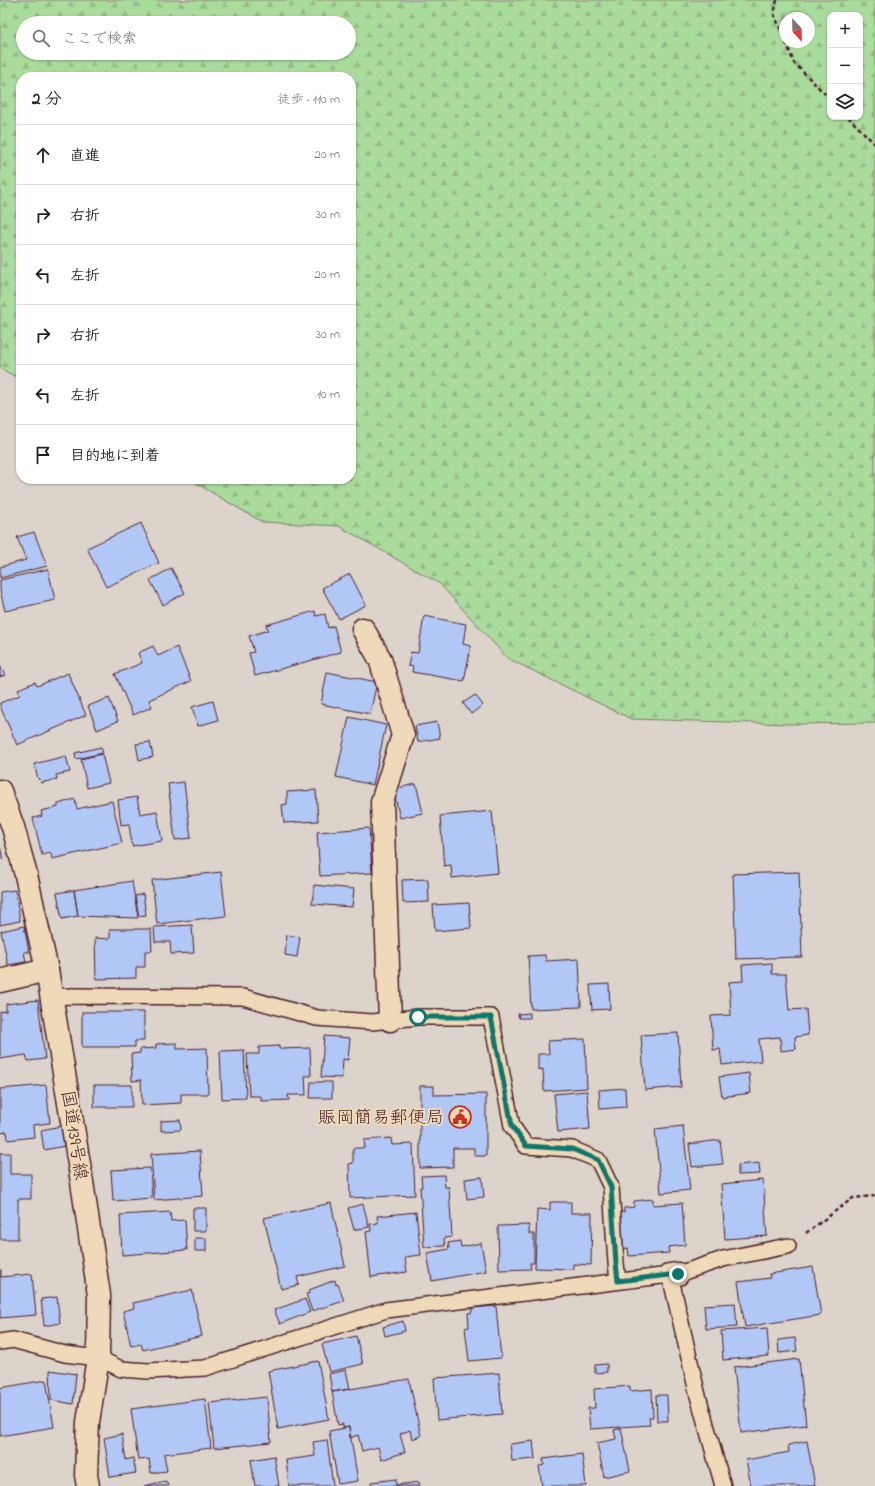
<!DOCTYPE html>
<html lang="ja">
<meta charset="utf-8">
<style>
:root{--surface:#fff;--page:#f2f2f2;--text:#222;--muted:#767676;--line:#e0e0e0}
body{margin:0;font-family:"Indie Flower","Klee One",sans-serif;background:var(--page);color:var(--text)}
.controls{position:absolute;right:12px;top:12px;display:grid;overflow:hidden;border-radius:8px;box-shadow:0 1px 3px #0004}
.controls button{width:36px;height:36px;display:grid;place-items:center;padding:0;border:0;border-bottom:1px solid var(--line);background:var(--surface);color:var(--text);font:20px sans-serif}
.compass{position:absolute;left:779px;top:12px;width:36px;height:36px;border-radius:50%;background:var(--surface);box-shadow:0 1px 3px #0004;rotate:158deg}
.stop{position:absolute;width:12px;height:12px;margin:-9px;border:3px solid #0f766e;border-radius:50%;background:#fff}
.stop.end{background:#0f766e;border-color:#fff;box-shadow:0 1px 4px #0008}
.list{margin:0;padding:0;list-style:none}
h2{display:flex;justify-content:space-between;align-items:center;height:52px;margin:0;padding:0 16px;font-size:17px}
h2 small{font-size:13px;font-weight:400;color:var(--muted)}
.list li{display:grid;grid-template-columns:26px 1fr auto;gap:12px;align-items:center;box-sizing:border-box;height:60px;padding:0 16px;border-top:1px solid var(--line)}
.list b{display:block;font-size:15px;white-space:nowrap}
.list em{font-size:13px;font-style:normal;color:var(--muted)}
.icon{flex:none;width:22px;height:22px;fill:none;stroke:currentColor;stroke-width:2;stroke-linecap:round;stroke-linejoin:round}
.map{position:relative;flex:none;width:875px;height:1486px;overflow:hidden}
.search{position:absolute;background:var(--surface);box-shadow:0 1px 3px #0004;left:16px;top:16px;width:340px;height:44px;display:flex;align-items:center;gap:10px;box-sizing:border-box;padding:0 14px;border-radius:22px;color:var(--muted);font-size:15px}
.panel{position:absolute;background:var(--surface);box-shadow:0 1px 3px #0004;left:16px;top:72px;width:340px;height:412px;border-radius:16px}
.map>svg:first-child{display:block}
.forest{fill:url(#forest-firs);stroke:#7a7d64;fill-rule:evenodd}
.building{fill:#b1c7f6;stroke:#4a1f2b}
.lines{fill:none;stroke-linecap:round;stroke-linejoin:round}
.service-casing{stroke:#4a1f2b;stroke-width:18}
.minor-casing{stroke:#4a1f2b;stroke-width:25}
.trunk-casing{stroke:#4a1f2b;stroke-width:25}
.path{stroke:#4a1f2b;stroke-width:2.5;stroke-dasharray:4 3;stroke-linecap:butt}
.service{stroke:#eedab8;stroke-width:15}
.minor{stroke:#eedab8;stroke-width:22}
.trunk{stroke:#eedab8;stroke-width:22}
.route{stroke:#0f766e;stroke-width:5}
.labels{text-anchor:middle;stroke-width:4;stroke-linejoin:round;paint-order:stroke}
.poi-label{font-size:18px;fill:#4a1f2b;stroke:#eedab8;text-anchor:end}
.street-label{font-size:18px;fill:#4a1f2b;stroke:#eedab8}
</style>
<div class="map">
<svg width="875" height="1486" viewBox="0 0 875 1486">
<defs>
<pattern id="forest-firs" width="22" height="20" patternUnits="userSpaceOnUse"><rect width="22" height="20" fill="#a9db9c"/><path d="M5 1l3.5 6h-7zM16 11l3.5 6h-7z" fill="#93bc87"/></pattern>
</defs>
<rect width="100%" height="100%" fill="#dcd4cb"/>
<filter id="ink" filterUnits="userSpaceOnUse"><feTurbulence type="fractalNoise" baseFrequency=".025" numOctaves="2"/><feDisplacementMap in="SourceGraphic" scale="8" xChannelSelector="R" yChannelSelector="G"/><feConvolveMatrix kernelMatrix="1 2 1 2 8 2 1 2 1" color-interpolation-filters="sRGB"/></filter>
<g filter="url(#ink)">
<path class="forest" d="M0,0H875V723L790,724L631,719L507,658L440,584L339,526L262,522L189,479H351V77H21V380L0,368ZM830,15H860V117H830ZM785,18H809V42H785ZM23,23H349V53H23Z"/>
<path class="building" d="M141,523L159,563L106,587L87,548Z
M34,532L47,566L0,578V567L26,560L17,537Z
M171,568L185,593L163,605L150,580Z
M48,569L55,600L5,611L0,590V580Z
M350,574L366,605L339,619L322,588Z
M315,611L316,616L325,614L328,628L334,626L341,652L255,676L249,653L254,652L249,636L268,630L266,625Z
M424,616L466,624L463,644L471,646L464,681L412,672L413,667L408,666L411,652L418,653Z
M153,646L158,656L177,647L191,681L149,700L152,707L133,715L115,674L142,663L138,653Z
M0,666L5,675L0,677Z
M327,672L377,682L370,714L321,704Z
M68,673L86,715L17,745L0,706V703L20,695L18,689L35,682L37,686Z
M475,695L483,705L471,714L463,703Z
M109,698L118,721L97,730L88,706Z
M213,701L218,720L198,726L192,707Z
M349,717L386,725L373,785L336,777Z
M437,722L440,738L418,742L415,726Z
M150,742L153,757L139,760L136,744Z
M101,747L103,753L76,759L75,753Z
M102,754L109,783L87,788L81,759Z
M66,756L70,772L56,775L57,779L41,783L40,779H38L34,764Z
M184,782L191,838L175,840L168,784Z
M416,784L423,813L400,818L393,789Z
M316,790L318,821L284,823L282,805L287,804V792Z
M137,797L140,814L157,811L162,841L132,846L129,824L121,825L118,800Z
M75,799L77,809L112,801L122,843L52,859L51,853L42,855L33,818L42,816L41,811L58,807V804Z
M492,811L498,873L452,878L451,865L444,866L440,816Z
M369,828L372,873L320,876L317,832Z
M0,847L3,859H0Z
M221,872L226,916L157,924L152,880Z
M799,872L802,957L736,959L733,874Z
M428,879L429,902L403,903L402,880Z
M132,881L138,918L78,916L74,890Z
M314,885L354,889L352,907L312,904Z
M15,890L20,921L0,925V892Z
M74,890L78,916L62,919L57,893Z
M143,894L146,915L139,916L135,896Z
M469,903L471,928L435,931L433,905Z
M192,925L194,953L171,954L170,942H155L154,927Z
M24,926L29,952H24L26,962L8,965L1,931Z
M110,929H151L152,951H145V967H136V978L96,979L95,938L110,939Z
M287,935L300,937L297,957L285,955Z
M545,955L546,961L579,959L581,1007L531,1009L528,956Z
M772,963V974H786L789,1010L806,1009L808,1035L795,1037L796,1049L781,1051L780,1037L759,1039L761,1061L722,1065L720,1049L713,1050L711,1016L731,1015L729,982L743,981L742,965Z
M609,984L610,1009L592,1010L590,985Z
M38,1000L45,1059L28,1061L26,1055L0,1059V1012L6,1011V1004Z
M82,1012H144V1041H135V1047H82Z
M530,1013V1018H519L518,1014Z
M678,1033L681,1087L645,1090L641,1035Z
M324,1036L350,1038L348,1060L343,1059L342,1078L321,1077Z
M585,1039L587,1088L544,1091L543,1069L538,1070V1054H549L548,1041Z
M177,1043V1049L207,1048L208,1094H181V1103L142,1105L141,1080L132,1081L131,1054L140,1053V1049L156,1048V1044Z
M279,1046V1049L310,1048L311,1076H305L306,1095H288L289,1100L261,1101V1096H249L247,1054H259V1047Z
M244,1050L246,1098L222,1099L220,1051Z
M749,1073L751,1093L722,1097L719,1077Z
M311,1082H332V1098H310Z
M46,1085L50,1123L33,1125L34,1137L8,1140L7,1132L0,1133V1089Z
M94,1085H132V1107H94Z
M420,1086H434V1095L486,1094V1156H474V1148H453V1167L420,1168Z
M625,1088L626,1107L600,1109L599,1090Z
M587,1091L590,1129L558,1132L554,1094Z
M180,1120L181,1130L161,1131V1121Z
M61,1126L65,1146L44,1150L41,1130Z
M683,1126L690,1190L661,1193L655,1129Z
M391,1138L392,1145L413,1144L415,1195L350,1198L349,1164L353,1163V1148H365L364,1140Z
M720,1140L723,1164L692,1167L689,1144Z
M200,1151L203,1196L154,1200L151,1154Z
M0,1153H10V1174H31V1199H18V1239H0Z
M759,1163L760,1174L738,1175V1165Z
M150,1168L152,1198L113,1201L111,1170Z
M444,1175L445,1187H449L452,1237L444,1238L445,1246L424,1247L420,1187H422L421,1176Z
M482,1177L484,1197L467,1199L465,1179Z
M763,1180L767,1236L725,1239L721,1184Z
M653,1199V1205L682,1203L685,1245L668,1247L669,1253L629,1256L628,1248L622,1249L620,1212H624V1208L634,1207V1201Z
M550,1202H571V1213H592L591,1265L573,1264V1269L535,1268L537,1209L550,1210Z
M331,1203L345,1266L297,1277L299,1285L281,1289L264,1218Z
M363,1204L369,1227L354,1230L348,1208Z
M193,1208H206V1231H193Z
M170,1212L171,1221L185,1220L187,1250L122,1255L120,1215Z
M416,1212L421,1255L405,1257L407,1272L371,1277L366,1232L371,1231L370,1224L378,1223L377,1216Z
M529,1225V1234H534V1263H530L531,1269L499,1270L498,1226Z
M195,1238H206V1251H195Z
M460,1241L461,1247L481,1243L486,1271L432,1281L427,1253L449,1249L448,1243Z
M813,1267L821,1315L745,1327L738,1282L770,1278L769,1274Z
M0,1270H1V1277L32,1274L36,1315L0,1318Z
M335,1280L336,1285L338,1284L344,1301L312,1311L306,1294L310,1293L309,1290Z
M192,1290L202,1336L143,1350L141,1344L131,1346L123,1311L134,1308L133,1303Z
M57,1297L60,1323L44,1326L41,1299Z
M305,1299L310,1312L280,1324L274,1310Z
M735,1303L737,1327L706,1329L704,1305Z
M496,1306L501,1358L469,1361L465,1328L469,1327L468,1313L472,1312V1308Z
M403,1321L405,1331L385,1336L383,1327Z
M767,1328L769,1356L723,1360L721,1331Z
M356,1336L363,1364L329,1372L322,1344Z
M795,1338L797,1351L779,1353L778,1340Z
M799,1359L806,1425L741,1433L734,1367Z
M318,1361L329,1419L278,1429L268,1371Z
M607,1364V1372L595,1373V1365Z
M50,1370L76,1374L73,1404L51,1400Z
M346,1370L350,1389L332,1392L329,1374Z
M499,1373L502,1414L437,1420L434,1378Z
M409,1379L421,1436L412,1439L410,1430L400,1434L405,1452L381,1460L378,1447L362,1451L358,1435L350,1438L349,1427L343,1428V1424L338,1425L332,1392Z
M46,1380L54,1427L0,1436V1388Z
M630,1386V1391L652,1389L653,1417H649L650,1425L590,1429L588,1408H595L594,1389Z
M656,1395H667L668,1421H657Z
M267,1397L271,1442L214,1448L209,1403Z
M205,1399L211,1448L164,1454L167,1471L151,1473L149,1459L138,1460L131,1409Z
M349,1427L358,1481L338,1484L329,1431Z
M621,1428L630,1471L604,1477L597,1443L616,1439L614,1430Z
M122,1434L126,1460L133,1458L136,1473L110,1477L104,1438Z
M327,1440L333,1486H289L286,1460L315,1456L313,1442Z
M533,1441L535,1459L512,1461L510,1444Z
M807,1441L815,1486H751L746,1460L789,1452L788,1445Z
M582,1454L586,1486H542L539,1466L544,1465L543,1459Z
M274,1456L279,1486H255L251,1460Z
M396,1479V1485L419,1482L420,1486H372L371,1482Z
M166,1481L168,1486H144Z"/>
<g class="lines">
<g class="service-casing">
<path id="service" d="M51,997L72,996L243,997L317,1018L372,1022L418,1017H491L512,1126L526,1146L572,1149L598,1160L611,1187L616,1263L618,1281
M678,1274L723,1259L788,1246
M0,1342L13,1340L65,1354L98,1358L121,1369L148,1371L205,1368L386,1310L670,1275L697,1392L723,1486"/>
</g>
<g class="minor-casing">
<path id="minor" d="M363,629L380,659L403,735L382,802L390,1020
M0,981L47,970
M670,1275L678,1274"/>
</g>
<g class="trunk-casing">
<path id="trunk" d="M0,791L13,827L26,875L47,970L82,1182L99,1295L98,1358L88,1422L86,1475L88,1486"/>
</g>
<path class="path" d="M777,0L774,14L785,40
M786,42L794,63L830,99
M848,117L875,144
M806,1233L853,1198L875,1196"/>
<use href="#service" class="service"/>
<use href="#minor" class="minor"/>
<use href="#trunk" class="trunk"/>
</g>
</g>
<g class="lines" filter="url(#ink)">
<path class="route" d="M418,1017H491L512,1126L526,1146L572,1149L598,1160L611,1187L616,1263L618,1281L678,1274"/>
</g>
<defs>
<g id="civic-ring" transform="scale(1.15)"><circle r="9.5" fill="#eedab8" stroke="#c8321e" stroke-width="1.5"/><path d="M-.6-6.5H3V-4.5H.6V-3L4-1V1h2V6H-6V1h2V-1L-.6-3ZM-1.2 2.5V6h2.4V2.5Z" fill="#c8321e"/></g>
</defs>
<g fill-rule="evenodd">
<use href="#civic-ring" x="460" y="1117"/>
</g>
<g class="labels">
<g class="poi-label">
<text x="444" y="1123">賑岡簡易郵便局</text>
</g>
<g class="street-label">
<text transform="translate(75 1135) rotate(81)" y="6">国道139号線</text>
</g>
</g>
</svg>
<div class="controls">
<button>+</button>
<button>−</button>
<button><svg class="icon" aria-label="layers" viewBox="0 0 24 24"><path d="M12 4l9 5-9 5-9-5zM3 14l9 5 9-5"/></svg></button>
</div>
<svg class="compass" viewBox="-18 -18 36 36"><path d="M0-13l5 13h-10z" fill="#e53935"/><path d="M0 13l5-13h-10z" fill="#767676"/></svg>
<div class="stop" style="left:418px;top:1017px"></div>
<div class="stop end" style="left:678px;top:1274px"></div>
<div class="search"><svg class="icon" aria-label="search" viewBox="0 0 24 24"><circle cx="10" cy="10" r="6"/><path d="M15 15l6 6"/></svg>ここで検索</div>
<section class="panel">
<h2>2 分<small>徒歩 · 110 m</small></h2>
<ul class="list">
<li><svg class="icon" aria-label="ahead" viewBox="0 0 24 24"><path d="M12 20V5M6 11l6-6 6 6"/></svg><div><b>直進</b></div><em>20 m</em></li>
<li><svg class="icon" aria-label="right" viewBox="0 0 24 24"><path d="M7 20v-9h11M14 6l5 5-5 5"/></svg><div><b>右折</b></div><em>30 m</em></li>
<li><svg class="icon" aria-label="left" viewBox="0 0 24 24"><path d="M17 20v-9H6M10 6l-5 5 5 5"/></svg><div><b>左折</b></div><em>20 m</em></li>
<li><svg class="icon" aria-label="right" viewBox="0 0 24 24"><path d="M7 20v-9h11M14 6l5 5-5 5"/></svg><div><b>右折</b></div><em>30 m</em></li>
<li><svg class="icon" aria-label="left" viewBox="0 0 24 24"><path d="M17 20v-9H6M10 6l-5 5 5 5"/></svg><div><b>左折</b></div><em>10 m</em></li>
<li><svg class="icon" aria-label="arrive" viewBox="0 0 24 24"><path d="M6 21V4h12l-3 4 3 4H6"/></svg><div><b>目的地に到着</b></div></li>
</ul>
</section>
</div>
